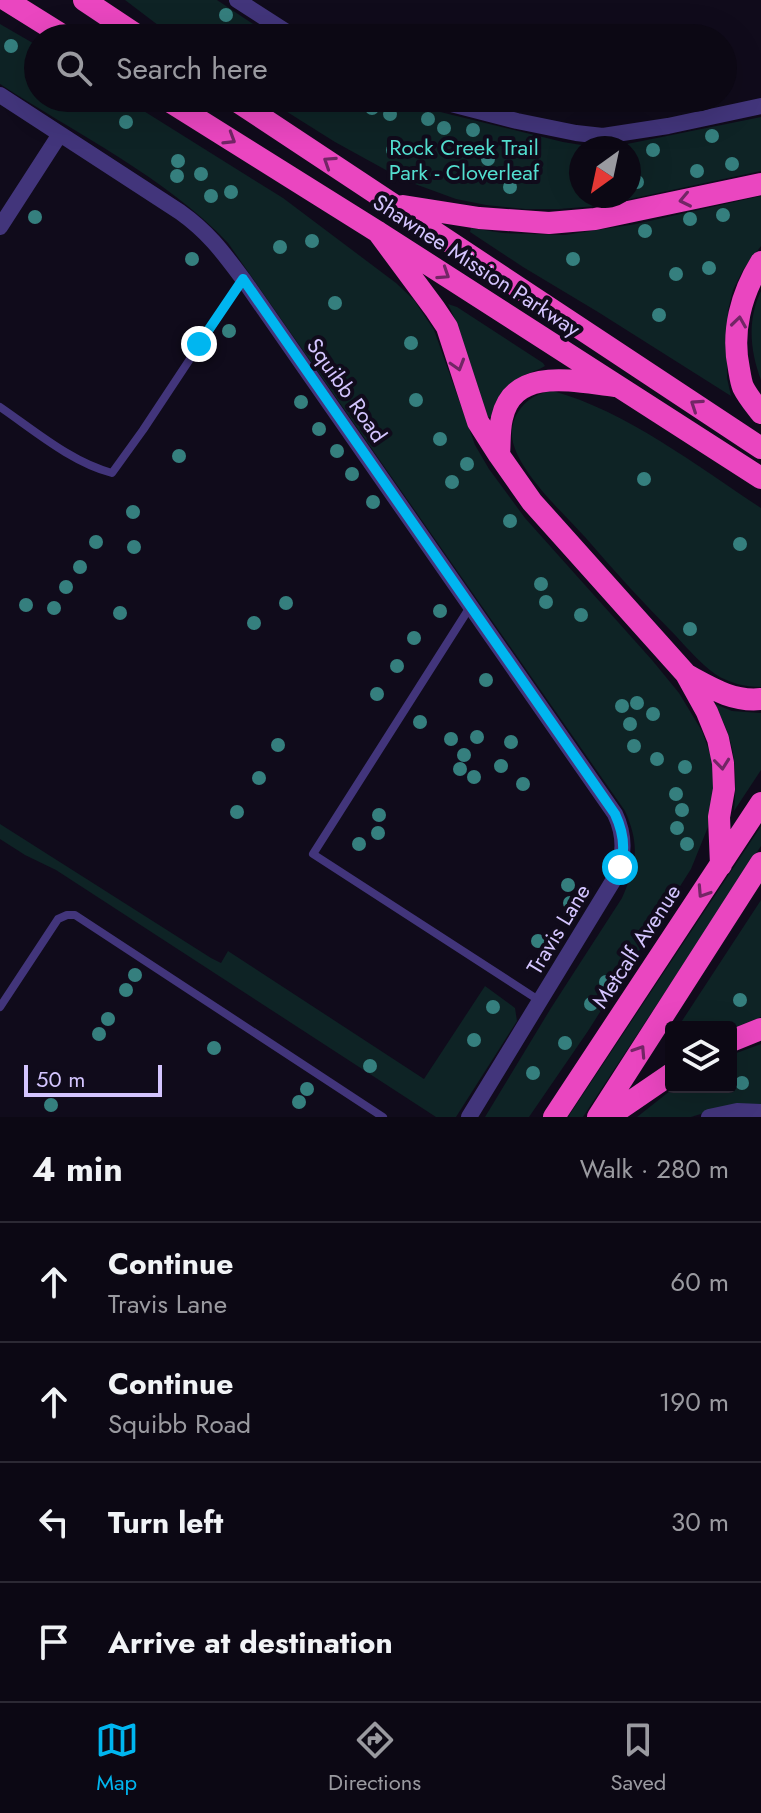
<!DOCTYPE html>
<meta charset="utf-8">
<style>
:root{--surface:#0c0814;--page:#1a1622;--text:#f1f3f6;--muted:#9a9aa0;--line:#2c2934;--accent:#00b6f0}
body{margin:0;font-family:Jost,sans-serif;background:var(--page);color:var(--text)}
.controls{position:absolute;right:24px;bottom:24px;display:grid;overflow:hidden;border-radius:8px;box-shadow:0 8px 32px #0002}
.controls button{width:72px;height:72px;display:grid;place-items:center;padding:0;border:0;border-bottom:2px solid var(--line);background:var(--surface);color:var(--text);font:40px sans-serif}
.compass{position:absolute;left:569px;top:136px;width:72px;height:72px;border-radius:50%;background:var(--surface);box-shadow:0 8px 32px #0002;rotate:213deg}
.scale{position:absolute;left:24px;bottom:20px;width:138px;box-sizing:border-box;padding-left:8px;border:4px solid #d4c5ff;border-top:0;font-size:22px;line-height:28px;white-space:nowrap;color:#d4c5ff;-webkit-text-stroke:6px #100b1b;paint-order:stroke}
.stop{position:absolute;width:24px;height:24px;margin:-18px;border:6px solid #00b6f0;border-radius:50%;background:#fff}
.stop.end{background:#00b6f0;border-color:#fff;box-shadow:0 2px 8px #0008}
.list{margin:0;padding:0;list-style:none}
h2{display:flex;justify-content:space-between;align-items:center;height:104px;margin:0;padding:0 32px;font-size:34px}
h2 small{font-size:26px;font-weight:400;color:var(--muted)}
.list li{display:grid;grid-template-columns:52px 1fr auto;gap:24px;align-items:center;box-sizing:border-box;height:120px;padding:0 32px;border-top:2px solid var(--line)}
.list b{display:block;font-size:30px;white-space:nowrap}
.list p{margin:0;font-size:26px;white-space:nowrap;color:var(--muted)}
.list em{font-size:26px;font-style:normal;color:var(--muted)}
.icon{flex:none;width:44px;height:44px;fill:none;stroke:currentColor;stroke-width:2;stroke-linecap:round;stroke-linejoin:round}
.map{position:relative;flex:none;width:761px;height:1117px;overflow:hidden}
.search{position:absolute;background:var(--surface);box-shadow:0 8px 32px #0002;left:24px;right:24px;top:24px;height:88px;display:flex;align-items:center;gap:20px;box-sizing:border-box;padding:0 28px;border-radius:44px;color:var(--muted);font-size:30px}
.sheet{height:584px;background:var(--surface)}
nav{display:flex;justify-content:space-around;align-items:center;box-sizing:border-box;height:112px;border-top:2px solid var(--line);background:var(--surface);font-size:22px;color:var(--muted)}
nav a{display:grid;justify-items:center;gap:4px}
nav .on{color:var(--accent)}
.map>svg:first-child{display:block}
.green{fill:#0e2325;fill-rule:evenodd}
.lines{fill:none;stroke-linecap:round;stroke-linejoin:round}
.service{stroke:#42357b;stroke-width:8}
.minor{stroke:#42357b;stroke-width:16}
.trunk{stroke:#ea46c0;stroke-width:22}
.tree{fill:#357f7e}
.oneway{stroke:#722665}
.route{stroke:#00b6f0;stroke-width:10}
.labels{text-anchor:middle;stroke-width:8;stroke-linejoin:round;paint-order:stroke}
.park-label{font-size:22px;fill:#53decf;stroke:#100b1b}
.street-label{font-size:22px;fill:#d4c5ff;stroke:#100b1b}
</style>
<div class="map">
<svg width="761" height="1117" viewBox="0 0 761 1117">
<rect width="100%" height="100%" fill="#100b1b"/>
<path class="green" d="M125,0H217L274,38H175Z
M0,24L38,46V98H123L283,198L396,283L414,300L434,330L475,445L489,469L525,518L652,660L679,693L702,731L712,759L714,791L708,827L691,869L588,1031L529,1117H485L551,1008L622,898C637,864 640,845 625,811L228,243C167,178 75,133 0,84Z
M265,98H383L563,142L594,147L617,146L761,117V171L597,206L559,209H525L486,205L456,199L404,180L335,142ZM581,148H629V196H581Z
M761,196V246L743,270L733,290L728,310L727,361V378L731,396L598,312L523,267L470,232L471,228L503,233L565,235L636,224Z
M761,291V380C750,351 747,320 761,291Z
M448,304L457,307L543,363L545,366C536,372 523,373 515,382C505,391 499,406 491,417H486L454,317Z
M553,391C626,411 697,466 761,508V687C745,687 729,683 715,674C700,663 688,649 676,636C644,604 614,571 585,537C563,513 524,477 514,446C505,419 526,393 553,391Z
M715,704L732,711L761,713V770L734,811C736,786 737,759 728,734C725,724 719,714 715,704Z
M0,824L211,958L221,963L228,951L424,1079L485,986L515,1008L517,1021L456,1117H436L56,870L25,855L0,839Z
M761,826V846L583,1117H568Z
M761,900V1017L731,1029V1027H678Z
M761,1044V1104L730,1105L691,1117H637L675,1087H731V1055Z"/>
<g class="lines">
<path class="service" d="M0,407C35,431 71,462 112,473L143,430L243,279
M470,607L313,854L540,1001
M0,1007L58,919L67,915H75L383,1117"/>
<path class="minor" d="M237,0L296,38
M0,95L180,212C208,232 222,251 243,279L615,814C625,835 625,855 616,876L469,1117
M428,98L517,121L576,133L603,136L668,126L761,106
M0,227L60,134
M709,1117L737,1111L761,1112"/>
<path class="trunk" d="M6,0L67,38
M84,0L141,38
M164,98L378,232L761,478
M232,98L761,448
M403,206L479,218L549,223L595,219L761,184
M378,232L435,309L447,327L478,422L499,455L532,502L686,674L707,712L718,739L723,763L724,789L719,817L721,865
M761,262C741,294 731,332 739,369C740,375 741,382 743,387C748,397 755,405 761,413
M499,455C500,443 499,430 502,418C514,365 577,382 615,386
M687,675C711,688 733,702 761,699
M731,1041L761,1029
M554,1117L761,803
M598,1117L761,863
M608,1117L671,1074"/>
</g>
<g class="tree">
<circle cx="226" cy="15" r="7"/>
<circle cx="11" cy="46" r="7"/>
<circle cx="372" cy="108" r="7"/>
<circle cx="390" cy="114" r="7"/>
<circle cx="428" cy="119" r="7"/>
<circle cx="126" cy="122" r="7"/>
<circle cx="444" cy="128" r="7"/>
<circle cx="473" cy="130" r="7"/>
<circle cx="712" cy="136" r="7"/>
<circle cx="393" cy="150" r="7"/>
<circle cx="653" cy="150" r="7"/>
<circle cx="488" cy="159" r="7"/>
<circle cx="178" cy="161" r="7"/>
<circle cx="732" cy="164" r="7"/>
<circle cx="697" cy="171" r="7"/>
<circle cx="201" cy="174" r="7"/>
<circle cx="177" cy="176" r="7"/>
<circle cx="637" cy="182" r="7"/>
<circle cx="510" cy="187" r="7"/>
<circle cx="231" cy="192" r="7"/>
<circle cx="211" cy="196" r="7"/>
<circle cx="723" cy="215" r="7"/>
<circle cx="35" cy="217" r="7"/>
<circle cx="690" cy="219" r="7"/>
<circle cx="645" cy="231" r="7"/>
<circle cx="312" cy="241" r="7"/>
<circle cx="280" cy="247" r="7"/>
<circle cx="192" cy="259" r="7"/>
<circle cx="573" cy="259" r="7"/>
<circle cx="709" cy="268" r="7"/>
<circle cx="676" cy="274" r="7"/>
<circle cx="335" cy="303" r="7"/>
<circle cx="659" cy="315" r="7"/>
<circle cx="229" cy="331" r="7"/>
<circle cx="411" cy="343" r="7"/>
<circle cx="416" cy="400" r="7"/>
<circle cx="301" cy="402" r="7"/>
<circle cx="319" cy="429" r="7"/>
<circle cx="440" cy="439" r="7"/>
<circle cx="337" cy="451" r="7"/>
<circle cx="179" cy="456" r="7"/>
<circle cx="467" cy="464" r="7"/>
<circle cx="352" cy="474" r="7"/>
<circle cx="644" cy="479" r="7"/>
<circle cx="452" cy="482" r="7"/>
<circle cx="373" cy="502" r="7"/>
<circle cx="133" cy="512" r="7"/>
<circle cx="510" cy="521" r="7"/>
<circle cx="96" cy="542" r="7"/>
<circle cx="740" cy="544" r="7"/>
<circle cx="134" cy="547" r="7"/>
<circle cx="80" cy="567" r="7"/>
<circle cx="541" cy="584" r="7"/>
<circle cx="66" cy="587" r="7"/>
<circle cx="546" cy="602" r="7"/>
<circle cx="286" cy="603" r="7"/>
<circle cx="26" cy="605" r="7"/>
<circle cx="54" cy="608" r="7"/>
<circle cx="440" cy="611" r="7"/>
<circle cx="120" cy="613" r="7"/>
<circle cx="581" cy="615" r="7"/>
<circle cx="254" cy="623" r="7"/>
<circle cx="690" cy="629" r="7"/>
<circle cx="414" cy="638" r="7"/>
<circle cx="397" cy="666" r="7"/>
<circle cx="486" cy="680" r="7"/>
<circle cx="377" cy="694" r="7"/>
<circle cx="637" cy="703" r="7"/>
<circle cx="622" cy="706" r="7"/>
<circle cx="653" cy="714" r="7"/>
<circle cx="420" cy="722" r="7"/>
<circle cx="630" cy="724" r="7"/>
<circle cx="477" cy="737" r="7"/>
<circle cx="451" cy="739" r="7"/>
<circle cx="511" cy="742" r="7"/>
<circle cx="278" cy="745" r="7"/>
<circle cx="634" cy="746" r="7"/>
<circle cx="464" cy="755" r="7"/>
<circle cx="657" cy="759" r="7"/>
<circle cx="501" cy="766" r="7"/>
<circle cx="685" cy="767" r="7"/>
<circle cx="460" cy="769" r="7"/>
<circle cx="474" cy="777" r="7"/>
<circle cx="259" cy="778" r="7"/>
<circle cx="523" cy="784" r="7"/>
<circle cx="676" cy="794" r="7"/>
<circle cx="682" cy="810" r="7"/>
<circle cx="237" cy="812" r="7"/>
<circle cx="379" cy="815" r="7"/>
<circle cx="677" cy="828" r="7"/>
<circle cx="378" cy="833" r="7"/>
<circle cx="359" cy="844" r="7"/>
<circle cx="687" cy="844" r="7"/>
<circle cx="568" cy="885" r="7"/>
<circle cx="570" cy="903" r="7"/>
<circle cx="538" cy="941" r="7"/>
<circle cx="135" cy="975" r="7"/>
<circle cx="606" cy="982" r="7"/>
<circle cx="126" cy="990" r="7"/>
<circle cx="740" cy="1000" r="7"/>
<circle cx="591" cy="1004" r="7"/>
<circle cx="493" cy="1007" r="7"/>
<circle cx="108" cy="1019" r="7"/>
<circle cx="99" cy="1034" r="7"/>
<circle cx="474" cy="1040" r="7"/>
<circle cx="565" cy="1043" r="7"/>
<circle cx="214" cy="1048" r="7"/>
<circle cx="370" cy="1066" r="7"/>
<circle cx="533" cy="1073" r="7"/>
<circle cx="742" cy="1083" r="7"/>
<circle cx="307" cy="1089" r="7"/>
<circle cx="299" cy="1102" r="7"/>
<circle cx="51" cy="1105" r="7"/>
</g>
<defs><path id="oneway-chevron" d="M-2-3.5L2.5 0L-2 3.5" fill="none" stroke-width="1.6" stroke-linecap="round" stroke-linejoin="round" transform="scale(2)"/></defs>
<g class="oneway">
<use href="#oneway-chevron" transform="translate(230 139) rotate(32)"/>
<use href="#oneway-chevron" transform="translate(329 162) rotate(-147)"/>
<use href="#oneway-chevron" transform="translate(685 200) rotate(168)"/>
<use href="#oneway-chevron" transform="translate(444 274) rotate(33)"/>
<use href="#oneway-chevron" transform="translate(739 322) rotate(-82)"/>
<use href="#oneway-chevron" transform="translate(458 365) rotate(73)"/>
<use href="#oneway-chevron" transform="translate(696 405) rotate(-146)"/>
<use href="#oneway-chevron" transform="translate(722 764) rotate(84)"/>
<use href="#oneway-chevron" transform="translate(703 892) rotate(123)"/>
<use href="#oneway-chevron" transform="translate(640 1051) rotate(-57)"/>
</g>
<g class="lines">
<path class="route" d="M199,344L243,279L615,814C623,831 626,849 620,867"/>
</g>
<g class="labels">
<g class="park-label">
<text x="464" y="155">Rock Creek Trail<tspan x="464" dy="25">Park - Cloverleaf</tspan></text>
</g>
<g class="street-label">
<text transform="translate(477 265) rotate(33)" y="8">Shawnee Mission Parkway</text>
<text transform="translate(347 390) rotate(55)" y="8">Squibb Road</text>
<text transform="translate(558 929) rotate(-59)" y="8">Travis Lane</text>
<text transform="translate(636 946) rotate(-57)" y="8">Metcalf Avenue</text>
</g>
</g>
</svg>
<div class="controls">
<button><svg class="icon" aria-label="layers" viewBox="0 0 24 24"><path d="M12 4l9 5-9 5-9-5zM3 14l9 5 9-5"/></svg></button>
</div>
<svg class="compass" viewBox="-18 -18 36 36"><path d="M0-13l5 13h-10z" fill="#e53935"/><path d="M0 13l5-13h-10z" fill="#9a9aa0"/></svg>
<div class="scale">50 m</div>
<div class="stop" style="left:620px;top:867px"></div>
<div class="stop end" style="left:199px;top:344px"></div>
<div class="search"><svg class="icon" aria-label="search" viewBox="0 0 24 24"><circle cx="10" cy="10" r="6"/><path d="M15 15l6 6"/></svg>Search here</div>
</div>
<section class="sheet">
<h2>4 min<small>Walk · 280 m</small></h2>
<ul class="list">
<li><svg class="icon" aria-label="ahead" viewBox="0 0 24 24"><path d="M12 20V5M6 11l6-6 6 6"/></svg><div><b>Continue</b><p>Travis Lane</p></div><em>60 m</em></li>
<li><svg class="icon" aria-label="ahead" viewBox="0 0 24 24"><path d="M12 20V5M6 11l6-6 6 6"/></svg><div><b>Continue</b><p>Squibb Road</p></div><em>190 m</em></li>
<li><svg class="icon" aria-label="left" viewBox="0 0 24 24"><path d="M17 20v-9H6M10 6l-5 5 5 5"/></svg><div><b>Turn left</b></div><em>30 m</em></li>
<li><svg class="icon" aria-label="arrive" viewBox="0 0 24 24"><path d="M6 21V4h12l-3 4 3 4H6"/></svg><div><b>Arrive at destination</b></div></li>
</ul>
</section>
<nav>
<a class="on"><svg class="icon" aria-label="map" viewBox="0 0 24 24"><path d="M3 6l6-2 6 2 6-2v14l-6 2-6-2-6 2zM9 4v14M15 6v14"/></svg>Map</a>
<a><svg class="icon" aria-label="directions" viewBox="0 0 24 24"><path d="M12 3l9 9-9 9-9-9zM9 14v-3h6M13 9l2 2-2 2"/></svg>Directions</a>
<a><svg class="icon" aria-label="saved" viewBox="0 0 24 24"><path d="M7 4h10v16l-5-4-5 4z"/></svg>Saved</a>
</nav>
